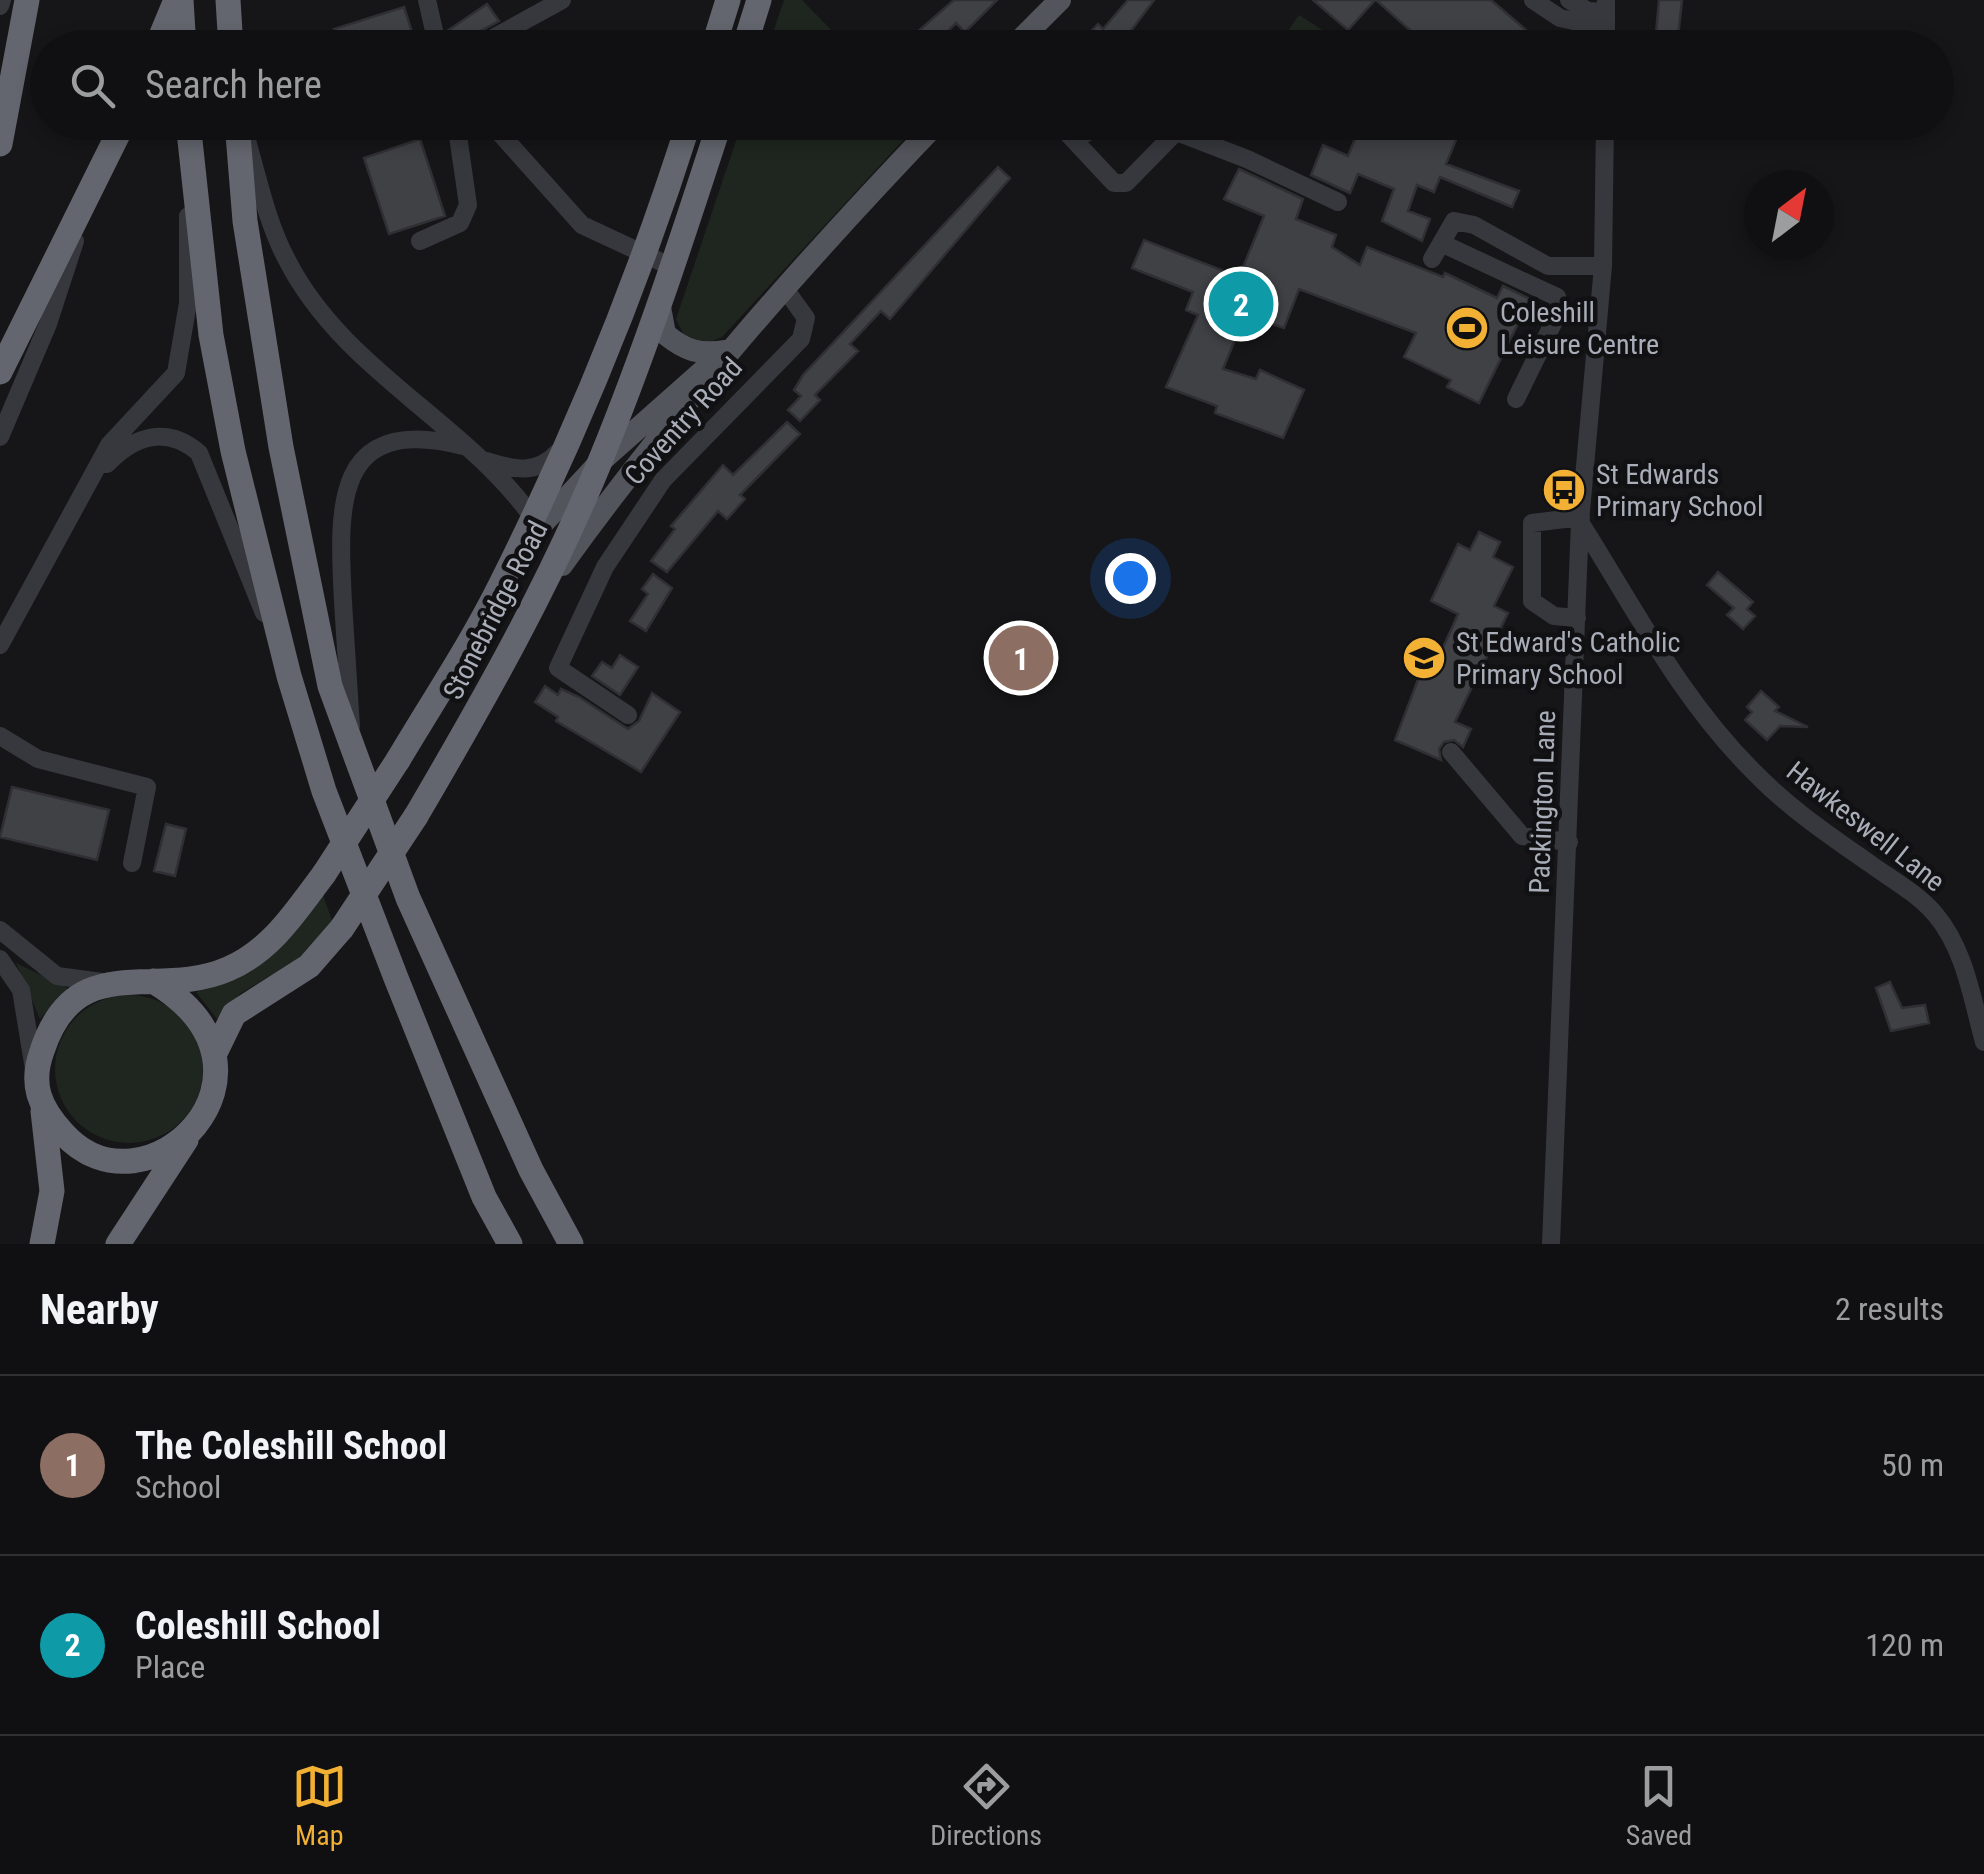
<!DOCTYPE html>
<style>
:root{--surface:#101012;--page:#19191b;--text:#f1f3f6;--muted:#9c9d9f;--line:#303032;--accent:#f2b134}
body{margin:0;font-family:"Roboto Condensed",sans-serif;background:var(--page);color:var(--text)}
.compass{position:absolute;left:1744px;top:170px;width:90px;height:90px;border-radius:50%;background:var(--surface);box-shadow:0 5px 15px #0003;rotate:32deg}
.you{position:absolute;left:1130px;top:578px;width:35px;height:35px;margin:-25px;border:8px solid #fff;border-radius:50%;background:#1a73e8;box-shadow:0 0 0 15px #1a73e833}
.badge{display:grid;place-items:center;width:65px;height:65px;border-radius:50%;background:var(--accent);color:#fff;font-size:32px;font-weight:700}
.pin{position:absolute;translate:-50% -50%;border:5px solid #fff;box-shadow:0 2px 10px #0006}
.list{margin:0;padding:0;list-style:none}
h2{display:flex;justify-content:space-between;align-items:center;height:130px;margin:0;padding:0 40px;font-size:42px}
h2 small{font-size:32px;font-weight:400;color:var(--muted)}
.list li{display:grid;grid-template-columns:65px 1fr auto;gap:30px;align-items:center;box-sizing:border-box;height:180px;padding:0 40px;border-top:2px solid var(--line)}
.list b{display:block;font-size:38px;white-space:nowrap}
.list p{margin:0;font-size:32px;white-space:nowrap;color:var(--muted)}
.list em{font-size:32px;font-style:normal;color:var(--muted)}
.icon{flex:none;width:55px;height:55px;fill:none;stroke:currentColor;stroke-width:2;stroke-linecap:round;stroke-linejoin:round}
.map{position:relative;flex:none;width:1984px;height:1244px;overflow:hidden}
.search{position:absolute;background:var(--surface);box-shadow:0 5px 15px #0003;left:30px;right:30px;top:30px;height:110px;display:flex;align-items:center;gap:25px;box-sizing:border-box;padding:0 35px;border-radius:55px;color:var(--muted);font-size:38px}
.sheet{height:490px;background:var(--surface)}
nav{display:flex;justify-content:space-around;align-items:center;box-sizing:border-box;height:140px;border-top:2px solid var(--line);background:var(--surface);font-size:28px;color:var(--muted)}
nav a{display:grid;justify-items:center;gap:5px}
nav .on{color:var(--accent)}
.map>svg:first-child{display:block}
.green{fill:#1e261f}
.building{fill:#404145;stroke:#303034;stroke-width:2.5}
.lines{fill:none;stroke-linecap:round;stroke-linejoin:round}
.minor{stroke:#37383d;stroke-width:18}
.major{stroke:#53555c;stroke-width:22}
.highway{stroke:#63666e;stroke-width:25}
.highway-bridge{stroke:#63666e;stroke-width:25}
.labels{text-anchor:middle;stroke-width:9;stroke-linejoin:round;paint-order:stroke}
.poi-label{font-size:28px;fill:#a8adb8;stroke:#111113;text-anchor:start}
.street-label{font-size:28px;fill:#a8adb8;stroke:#111113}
</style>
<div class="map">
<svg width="1984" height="1244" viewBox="0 0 1984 1244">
<rect width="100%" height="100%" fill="#161618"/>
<path class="green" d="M784,0H802L848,47H768Z
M1299,15L1335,38L1329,47H1277Z
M920,122L722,337L703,345L686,339L676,319L742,123Z
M322,892L333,923L304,956L241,993L217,1019L196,992L233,980Z
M16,963L68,988L40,1019Z
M55 1069a74 74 0 1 1 148 0a74 74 0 1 1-148 0Z"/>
<path class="building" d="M954,0H997L965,32L956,23L931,48H899Z
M1128,0H1154L1118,48H1101L1087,36L1098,24L1103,29Z
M1313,0H1375L1348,30Z
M1376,0H1491L1547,48H1430Z
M1659,0H1682L1677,46L1655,44Z
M487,4L499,21L468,38L463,48H450L447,31Z
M404,7L417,48H340L334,29Z
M1375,122H1448L1461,128L1446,164L1519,191L1512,207L1440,177L1434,192L1417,185L1408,211L1430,219L1422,241L1382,221L1394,189L1358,174L1350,193L1311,175L1323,145L1348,156L1361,124L1373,129Z
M420,139L445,216L389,234L364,158Z
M998,167L1010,178L890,319L881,311L850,344L858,351L815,395L820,400L800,421L788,410L801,396L794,390L803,375Z
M1239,169L1303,199L1296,219L1336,235L1332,247L1360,265L1367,247L1443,277L1445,273L1497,298L1503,286L1530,299L1479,403L1447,387L1451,380L1404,357L1416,333L1299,289L1284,328L1245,315L1223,369L1256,379L1260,370L1304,390L1283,438L1215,413L1217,406L1166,387L1198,315L1186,310L1193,292L1132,268L1144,240L1239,277L1264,216L1224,199Z
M787,422L800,434L740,495L745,499L727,519L718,511L667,572L651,561L675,529L671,526L723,465L733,475Z
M1479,532L1500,542L1493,557L1513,567L1494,606L1508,613L1455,722L1471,729L1463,747L1454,740L1444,742L1439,749L1441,760L1395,740L1424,664L1434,668L1458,614L1431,601L1458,544L1470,550Z
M1718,572L1753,602L1747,609L1755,616L1743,629L1727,615L1734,608L1707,585Z
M653,574L672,588L646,631L630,621L648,594L642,589Z
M620,655L638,667L620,695L592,676L602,662L612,668Z
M545,686L558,695L561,689L579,697L628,729L639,721L652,693L680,712L641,772L556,721L558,717L535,702Z
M1761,691L1779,707L1775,711L1808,727L1780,726L1767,740L1745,720L1752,712L1747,707Z
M12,787L109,810L97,860L0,837Z
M166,824L186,829L175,876L154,871Z
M1890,982L1902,1008L1925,1005L1929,1023L1891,1031L1876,988Z"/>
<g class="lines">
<path class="minor" d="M427,0L438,48
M1533,0L1560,18L1606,28
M1569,0L1588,11L1606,12
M0,6L2,0
M475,48L562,0
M1606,48V0
M490,122L582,225L672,267
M1057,122L1114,183H1126L1176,132
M1151,122L1247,159L1338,202
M246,137C258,178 267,223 287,260C343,370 464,421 533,518
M1073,139L1110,122
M420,241L460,223L468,205L456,122
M1441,243L1557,297L1560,309L1516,399
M1432,259L1454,221L1474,225L1548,266H1603
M0,437L48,324L75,241
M487,461C516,470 536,475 558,452
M107,464C134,436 167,425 199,453L264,613
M1580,522C1635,609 1681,700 1755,773C1789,808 1829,835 1869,863C1891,879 1917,893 1935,914C1965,949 1972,999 1984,1042
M1577,618L1554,616L1532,601V523L1581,517
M0,645L109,445L176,373L188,303V216
M628,715L558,668L605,567L663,480L801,339L806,318L785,289
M351,726C348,685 346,644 343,602C338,507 333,413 463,446
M0,736L38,759L147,787L132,863
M1451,752L1522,836L1569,842
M0,930L57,976L102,982
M0,959L21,990L34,1069
M1551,1244L1580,522L1603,266L1605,122"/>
<path class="major" d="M1012,48L1060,0
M660,307L665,334C686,351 699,355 726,351
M532,535L600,462L714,361
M562,565C675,408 804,262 938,122"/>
<path class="highway" d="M181,0L184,48
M228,0L231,48
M156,48L176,0
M713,48L728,0
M744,48L759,0
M188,122L211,335L233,451L289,676L324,791L396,978L484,1197L510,1244
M237,122L245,221L281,447L330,686L408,898L531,1170L571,1244
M0,144L27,0
M0,372L124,122
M398,760C433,701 472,643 502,582C576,434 639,280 689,122
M416,816C484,700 550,584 601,459C646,349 683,236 720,122
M153,981C304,1071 145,1225 63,1133C39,1107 30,1084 42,1051C76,947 155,1001 228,969C272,950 296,911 324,874
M214,1055L234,1014L309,966L342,928
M42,1244L52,1191L43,1111
M118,1244L186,1140"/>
<path class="highway-bridge" d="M324,874L398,760
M342,928L416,816"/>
</g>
<defs>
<g id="stadium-disc" transform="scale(2.25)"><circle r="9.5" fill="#f2b134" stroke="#111113"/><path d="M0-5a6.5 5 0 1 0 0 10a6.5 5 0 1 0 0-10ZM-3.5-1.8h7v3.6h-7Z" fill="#111"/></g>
<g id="bus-disc" transform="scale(2.25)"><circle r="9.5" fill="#f2b134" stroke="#111113"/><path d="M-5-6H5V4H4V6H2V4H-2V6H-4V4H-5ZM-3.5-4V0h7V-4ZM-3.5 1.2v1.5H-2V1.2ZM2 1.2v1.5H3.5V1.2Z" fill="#111"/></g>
<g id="school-disc" transform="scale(2.25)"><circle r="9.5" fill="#f2b134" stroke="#111113"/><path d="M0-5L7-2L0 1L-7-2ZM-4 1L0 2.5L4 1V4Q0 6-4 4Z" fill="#111"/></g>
</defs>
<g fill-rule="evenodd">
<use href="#stadium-disc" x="1467" y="328"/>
<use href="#bus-disc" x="1564" y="490"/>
<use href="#school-disc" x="1424" y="658"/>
</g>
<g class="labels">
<g class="poi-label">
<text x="1500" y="322">Coleshill<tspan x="1500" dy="32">Leisure Centre</tspan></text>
<text x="1596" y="484">St Edwards<tspan x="1596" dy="32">Primary School</tspan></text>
<text x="1456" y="652">St Edward's Catholic<tspan x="1456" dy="32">Primary School</tspan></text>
</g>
<g class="street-label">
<text transform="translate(683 421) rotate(-48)" y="10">Coventry Road</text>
<text transform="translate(495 610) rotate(-63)" y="10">Stonebridge Road</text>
<text transform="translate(1542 802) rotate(-88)" y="10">Packington Lane</text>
<text transform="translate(1866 826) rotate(38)" y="10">Hawkeswell Lane</text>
</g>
</g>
</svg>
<svg class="compass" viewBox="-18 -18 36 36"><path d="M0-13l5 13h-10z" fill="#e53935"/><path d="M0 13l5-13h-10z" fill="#9c9d9f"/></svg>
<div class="you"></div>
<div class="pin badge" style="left:1021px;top:658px;background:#8d6e63">1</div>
<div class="pin badge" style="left:1241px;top:304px;background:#0f9aa8">2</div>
<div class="search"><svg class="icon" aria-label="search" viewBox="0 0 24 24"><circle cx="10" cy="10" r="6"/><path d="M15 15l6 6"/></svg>Search here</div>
</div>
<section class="sheet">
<h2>Nearby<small>2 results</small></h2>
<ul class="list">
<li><span class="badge" style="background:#8d6e63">1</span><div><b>The Coleshill School</b><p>School</p></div><em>50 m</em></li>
<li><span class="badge" style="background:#0f9aa8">2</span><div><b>Coleshill School</b><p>Place</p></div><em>120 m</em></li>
</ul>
</section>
<nav>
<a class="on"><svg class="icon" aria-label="map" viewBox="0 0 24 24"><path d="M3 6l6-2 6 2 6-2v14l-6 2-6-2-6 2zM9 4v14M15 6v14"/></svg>Map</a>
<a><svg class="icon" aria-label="directions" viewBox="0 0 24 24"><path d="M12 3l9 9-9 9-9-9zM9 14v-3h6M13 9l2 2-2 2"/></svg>Directions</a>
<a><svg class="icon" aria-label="saved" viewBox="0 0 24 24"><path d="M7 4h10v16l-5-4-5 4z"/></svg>Saved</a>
</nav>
